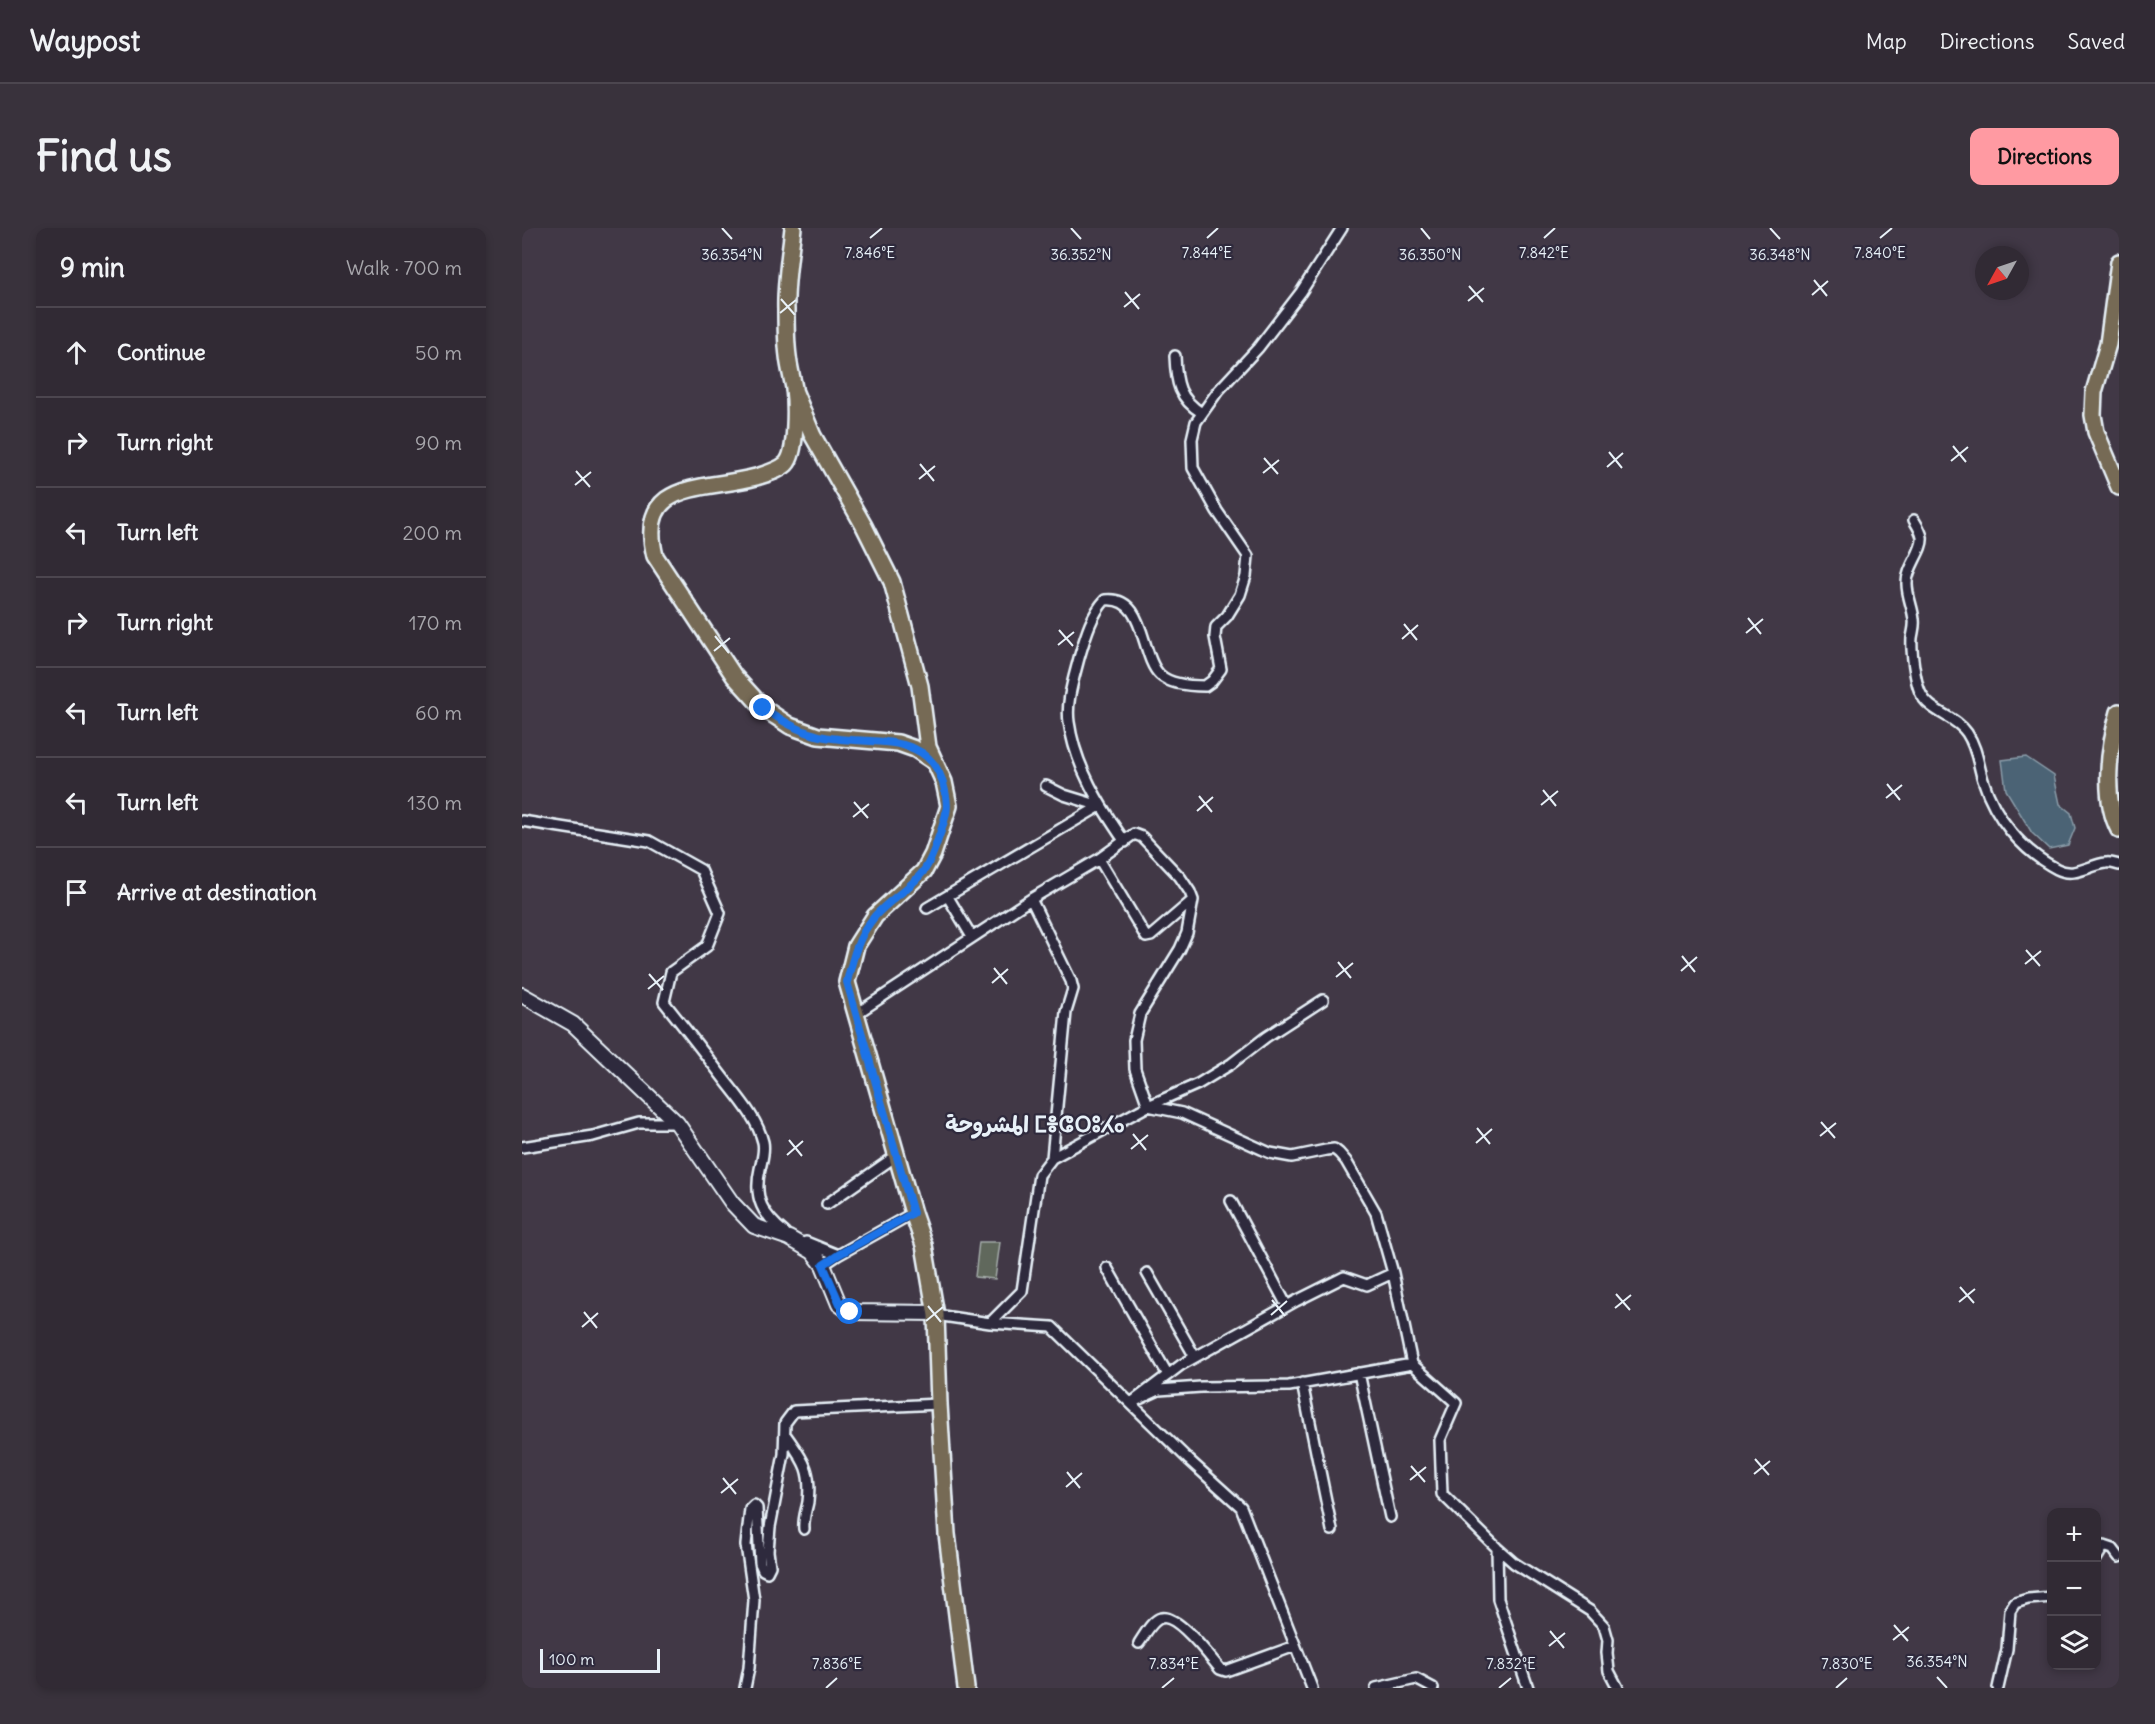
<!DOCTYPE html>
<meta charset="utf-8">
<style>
:root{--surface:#312a34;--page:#39323c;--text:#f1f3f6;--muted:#a8a7ac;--line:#4c464f;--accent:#ff9aa2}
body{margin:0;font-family:Delius,"Playpen Sans Arabic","Noto Sans Tifinagh",sans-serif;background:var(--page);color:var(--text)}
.controls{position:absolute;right:18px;bottom:18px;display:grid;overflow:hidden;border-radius:12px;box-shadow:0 3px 9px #0003}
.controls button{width:54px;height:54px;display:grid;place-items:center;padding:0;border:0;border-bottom:2px solid var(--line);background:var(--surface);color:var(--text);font:30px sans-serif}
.compass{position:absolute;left:1453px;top:18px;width:54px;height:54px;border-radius:50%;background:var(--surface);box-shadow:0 3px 9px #0003;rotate:230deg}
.scale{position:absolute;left:18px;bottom:15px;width:120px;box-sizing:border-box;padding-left:6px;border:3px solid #e8f1f8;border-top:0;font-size:16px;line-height:21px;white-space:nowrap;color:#e8f1f8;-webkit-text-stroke:4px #2f2a3d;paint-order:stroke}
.stop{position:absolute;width:18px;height:18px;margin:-14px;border:4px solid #1a73e8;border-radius:50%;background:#fff}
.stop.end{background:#1a73e8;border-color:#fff;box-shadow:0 2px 6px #0008}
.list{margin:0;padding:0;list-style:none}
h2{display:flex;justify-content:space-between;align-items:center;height:78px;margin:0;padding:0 24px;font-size:26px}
h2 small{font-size:20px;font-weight:400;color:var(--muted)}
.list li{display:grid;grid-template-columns:39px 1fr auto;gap:18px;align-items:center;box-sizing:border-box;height:90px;padding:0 24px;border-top:2px solid var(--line)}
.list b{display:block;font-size:22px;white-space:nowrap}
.list em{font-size:20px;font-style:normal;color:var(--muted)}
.icon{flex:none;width:33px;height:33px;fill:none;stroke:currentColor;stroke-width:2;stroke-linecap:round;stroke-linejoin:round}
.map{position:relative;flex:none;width:1597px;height:1460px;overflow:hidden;border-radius:12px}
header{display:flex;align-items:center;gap:36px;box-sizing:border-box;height:84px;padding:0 30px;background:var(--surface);border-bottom:2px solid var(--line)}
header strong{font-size:28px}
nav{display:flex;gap:33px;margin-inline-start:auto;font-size:21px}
.intro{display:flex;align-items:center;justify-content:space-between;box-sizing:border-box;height:144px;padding:0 36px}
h1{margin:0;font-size:42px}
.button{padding:15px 27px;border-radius:12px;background:var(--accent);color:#111;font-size:21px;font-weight:700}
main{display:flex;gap:36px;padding:0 36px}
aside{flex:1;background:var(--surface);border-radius:12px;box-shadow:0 3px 9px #0003}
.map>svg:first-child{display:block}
.green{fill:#60685b;stroke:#a4acaa;stroke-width:1.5}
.water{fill:#4b6475;stroke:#8a9ca9;stroke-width:1.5}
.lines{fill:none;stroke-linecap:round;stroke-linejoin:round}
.street-casing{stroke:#e8f1f8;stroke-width:14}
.secondary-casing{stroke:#e8f1f8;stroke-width:18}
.primary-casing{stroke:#e8f1f8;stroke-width:20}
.street{stroke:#2f2a3d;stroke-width:9}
.secondary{stroke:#2f2a3d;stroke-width:14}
.primary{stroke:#766a54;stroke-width:15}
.route{stroke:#1a73e8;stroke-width:8}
.ticks{fill:none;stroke:#e8f1f8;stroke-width:2}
.labels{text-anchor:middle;stroke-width:4.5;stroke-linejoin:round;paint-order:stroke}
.district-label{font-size:22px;font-weight:bold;fill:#e8f1f8;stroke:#2f2a3d}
.ticks-label{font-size:15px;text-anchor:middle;fill:#e8f1f8;stroke:#2f2a3d;stroke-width:4.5;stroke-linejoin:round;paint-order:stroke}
</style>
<header>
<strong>Waypost</strong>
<nav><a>Map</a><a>Directions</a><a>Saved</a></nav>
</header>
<div class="intro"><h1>Find us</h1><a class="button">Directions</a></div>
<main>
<aside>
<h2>9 min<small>Walk · 700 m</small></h2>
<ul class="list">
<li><svg class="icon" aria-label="ahead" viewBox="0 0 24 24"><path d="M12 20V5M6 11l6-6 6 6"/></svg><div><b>Continue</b></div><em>50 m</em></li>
<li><svg class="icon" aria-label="right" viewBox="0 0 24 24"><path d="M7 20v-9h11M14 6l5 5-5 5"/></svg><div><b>Turn right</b></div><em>90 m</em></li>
<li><svg class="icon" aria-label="left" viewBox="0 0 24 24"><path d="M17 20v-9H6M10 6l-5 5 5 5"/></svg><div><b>Turn left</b></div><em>200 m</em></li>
<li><svg class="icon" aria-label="right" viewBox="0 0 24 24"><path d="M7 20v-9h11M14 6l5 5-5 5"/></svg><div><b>Turn right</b></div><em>170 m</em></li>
<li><svg class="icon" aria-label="left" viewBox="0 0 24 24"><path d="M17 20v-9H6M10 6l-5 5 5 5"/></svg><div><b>Turn left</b></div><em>60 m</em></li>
<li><svg class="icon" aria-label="left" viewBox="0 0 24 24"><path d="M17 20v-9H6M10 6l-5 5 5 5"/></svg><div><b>Turn left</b></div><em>130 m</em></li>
<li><svg class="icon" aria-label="arrive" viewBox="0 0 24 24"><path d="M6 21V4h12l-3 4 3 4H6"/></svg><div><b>Arrive at destination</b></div></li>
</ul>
</aside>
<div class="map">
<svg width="1597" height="1460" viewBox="0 0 1597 1460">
<rect width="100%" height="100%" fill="#413846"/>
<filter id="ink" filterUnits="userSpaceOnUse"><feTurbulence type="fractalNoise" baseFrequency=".0167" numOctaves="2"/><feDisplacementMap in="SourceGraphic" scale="12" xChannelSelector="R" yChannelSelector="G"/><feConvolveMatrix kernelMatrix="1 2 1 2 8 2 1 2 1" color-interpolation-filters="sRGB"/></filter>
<g filter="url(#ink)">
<path class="green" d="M457,1014H478L473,1051L453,1049Z"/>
<path class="water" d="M1504,529L1532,548L1538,576L1549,585L1553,600L1546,617L1527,621L1510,605L1484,562L1480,532Z"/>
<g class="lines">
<g class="street-casing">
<path id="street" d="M653,128C654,155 657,171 680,185
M1392,292C1395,297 1399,303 1400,309C1402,322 1384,340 1385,356C1385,368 1391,380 1392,392C1393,398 1391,403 1390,410C1389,423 1393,452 1398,464C1407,485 1433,487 1445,505C1455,520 1456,536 1461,552C1473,590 1500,623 1535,641C1553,650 1567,637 1584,635C1588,634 1593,636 1597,637
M524,558L542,567L578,578
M0,593L127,613L179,642L198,685L185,718L149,744L142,774C161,798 180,822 199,847C214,867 235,889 241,914C243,923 240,932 238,941C231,971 241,987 263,1005
M603,614C578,578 553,538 547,494C544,473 552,450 557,430C563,410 569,387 583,372C624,367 618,428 638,447C649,457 669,458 683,458L690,453L699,441L693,409L694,399L705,388L718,367L724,348L726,328L695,283L671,240L670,211L674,194L696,163L736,120L779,64L820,0
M577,631L624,709L629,708L671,672
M426,669L450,709
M509,671L549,753L551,761L544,784L530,930
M405,680L578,578
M334,786L509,671L577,631L612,606L620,609L658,649L668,664L671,672L665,705L658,721L618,786L612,812L613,841L626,878L660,885L748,925L770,929L804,922L812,921L817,925L824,933L854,985L871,1045L890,1136
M0,919L71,908L117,895H155
M709,973L765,1078
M305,976L374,928
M284,1014L316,1027L301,1037
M316,1027L391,985
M585,1040L646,1147
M625,1045L673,1129
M871,1045L845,1057L822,1049L774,1073L659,1137L609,1175L637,1162L679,1159L767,1158L890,1136L934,1175L918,1212L920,1266L975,1320L976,1371L1006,1460
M414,1087L468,1095L530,1099L667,1232L719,1279L790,1460
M468,1095L500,1063L517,947L530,930L626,878L676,856L709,836L744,809L801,772
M837,1145L868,1289
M780,1155L810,1302
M263,1206C281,1232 290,1241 286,1274C284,1284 281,1291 282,1301
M975,1320L992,1335L1068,1383L1082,1398L1086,1412L1085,1425L1087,1443L1096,1460
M1574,1331L1582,1318L1591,1321L1597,1329
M617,1415C622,1408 630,1392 639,1390C655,1385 688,1429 698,1441L704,1443L773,1418
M223,1460L227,1440L232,1372L224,1317L228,1281L232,1277L235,1280L238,1335L241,1342L245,1344L248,1338L246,1323L248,1299L262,1226L263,1195L272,1183L417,1176
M854,1460L894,1451L911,1460
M1476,1460L1485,1421L1488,1383L1493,1375L1506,1371L1530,1369"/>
</g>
<g class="secondary-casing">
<path id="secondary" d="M0,767L51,796L155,895L210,975L232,998L267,1010L291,1024L301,1037L317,1076L328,1084L414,1085"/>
</g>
<g class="primary-casing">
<path id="primary" d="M271,0C268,27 263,55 264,82C264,97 264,113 266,128C267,139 270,149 272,160C274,176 275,225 264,236C256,243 244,246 234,249C182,263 114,251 133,328L212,448L241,480L268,498L296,508L376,515L393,521L411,533
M1597,34L1586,116L1572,164L1571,187L1574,204L1597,259
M272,162L291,208L342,298L370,354L398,458L406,519L422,554L427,578L411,626L402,643L353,688L334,718L325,754L391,985L402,1017L414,1087L417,1176L425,1306L444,1460
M1597,484C1587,518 1580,570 1597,602"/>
</g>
<use href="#street" class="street"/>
<use href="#secondary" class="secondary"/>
<use href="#primary" class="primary"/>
</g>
</g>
<g class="lines" filter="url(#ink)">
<path class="route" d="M241,480C258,491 274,502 294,507C342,521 410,496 423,563C427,580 424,587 419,603C414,616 411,629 403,641C391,659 368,671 353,688C336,708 331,729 325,754L391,985L316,1027L301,1037L318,1076L328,1084"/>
</g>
<path class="ticks" d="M200,0L210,11M549,0L559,11M899,0L908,11M1248,0L1258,11M348,10L360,0M685,10L696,0M1022,10L1033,0M1358,10L1370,0M1292,52L1305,68M947,58L961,74M603,64L617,81M1290,67L1306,53M259,71L273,87M946,73L962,60M602,79L618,66M258,85L274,72M1431,218L1444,234M1087,224L1100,240M742,230L756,246M1429,233L1446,219M398,236L412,253M1085,239L1101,225M54,243L68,259M741,245L757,232M397,251L413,238M53,257L69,244M1226,390L1239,406M882,396L895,412M537,402L551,418M1224,405L1241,391M193,408L207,425M880,411L896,397M536,417L552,404M192,423L208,410M1365,556L1378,572M1021,562L1034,578M677,568L690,584M1364,570L1380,557M332,574L346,590M1019,577L1036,563M675,583L691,569M331,589L347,576M1504,722L1518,738M1160,728L1173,744M816,734L829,750M1503,736L1519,723M472,740L485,756M1159,743L1175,729M127,746L141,762M814,749L831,735M470,755L486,741M126,761L142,748M1299,894L1313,910M955,900L968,916M611,906L624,922M1298,908L1314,895M267,912L280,928M954,915L970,901M609,921L626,907M265,927L281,913M1438,1059L1452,1075M1094,1066L1108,1082M750,1072L763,1088M1437,1074L1453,1061M406,1078L419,1094M1093,1080L1109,1067M62,1084L75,1100M749,1087L765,1073M404,1093L421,1079M60,1099L76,1085M1233,1231L1247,1247M889,1238L903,1254M545,1244L558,1260M1232,1246L1248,1233M201,1250L214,1266M888,1252L904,1239M544,1259L560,1245M199,1265L216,1251M1372,1397L1386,1413M1028,1403L1042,1420M1371,1412L1387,1399M1027,1418L1043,1405M1415,1449L1425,1460M304,1460L315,1450M640,1460L652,1450M977,1460L989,1450M1314,1460L1325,1450"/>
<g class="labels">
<g class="district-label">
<text x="513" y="904">المشروحة ⵎⴻⵛⵔⵓⵃⴰ</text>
</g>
</g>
<g class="ticks-label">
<text x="348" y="30">7.846°E</text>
<text x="1358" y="30">7.840°E</text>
<text x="685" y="30">7.844°E</text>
<text x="1022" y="30">7.842°E</text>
<text x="1258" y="32">36.348°N</text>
<text x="210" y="32">36.354°N</text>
<text x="559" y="32">36.352°N</text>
<text x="908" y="32">36.350°N</text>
<text x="1415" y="1439">36.354°N</text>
<text x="315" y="1441">7.836°E</text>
<text x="652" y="1441">7.834°E</text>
<text x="989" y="1441">7.832°E</text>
<text x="1325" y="1441">7.830°E</text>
</g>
</svg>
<div class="controls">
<button>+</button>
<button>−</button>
<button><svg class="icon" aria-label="layers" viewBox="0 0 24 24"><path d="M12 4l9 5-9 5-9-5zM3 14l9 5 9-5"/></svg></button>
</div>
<svg class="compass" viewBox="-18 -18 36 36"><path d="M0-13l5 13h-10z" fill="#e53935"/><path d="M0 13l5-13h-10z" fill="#a8a7ac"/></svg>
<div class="scale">100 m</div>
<div class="stop" style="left:328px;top:1084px"></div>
<div class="stop end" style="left:241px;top:480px"></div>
</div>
</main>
